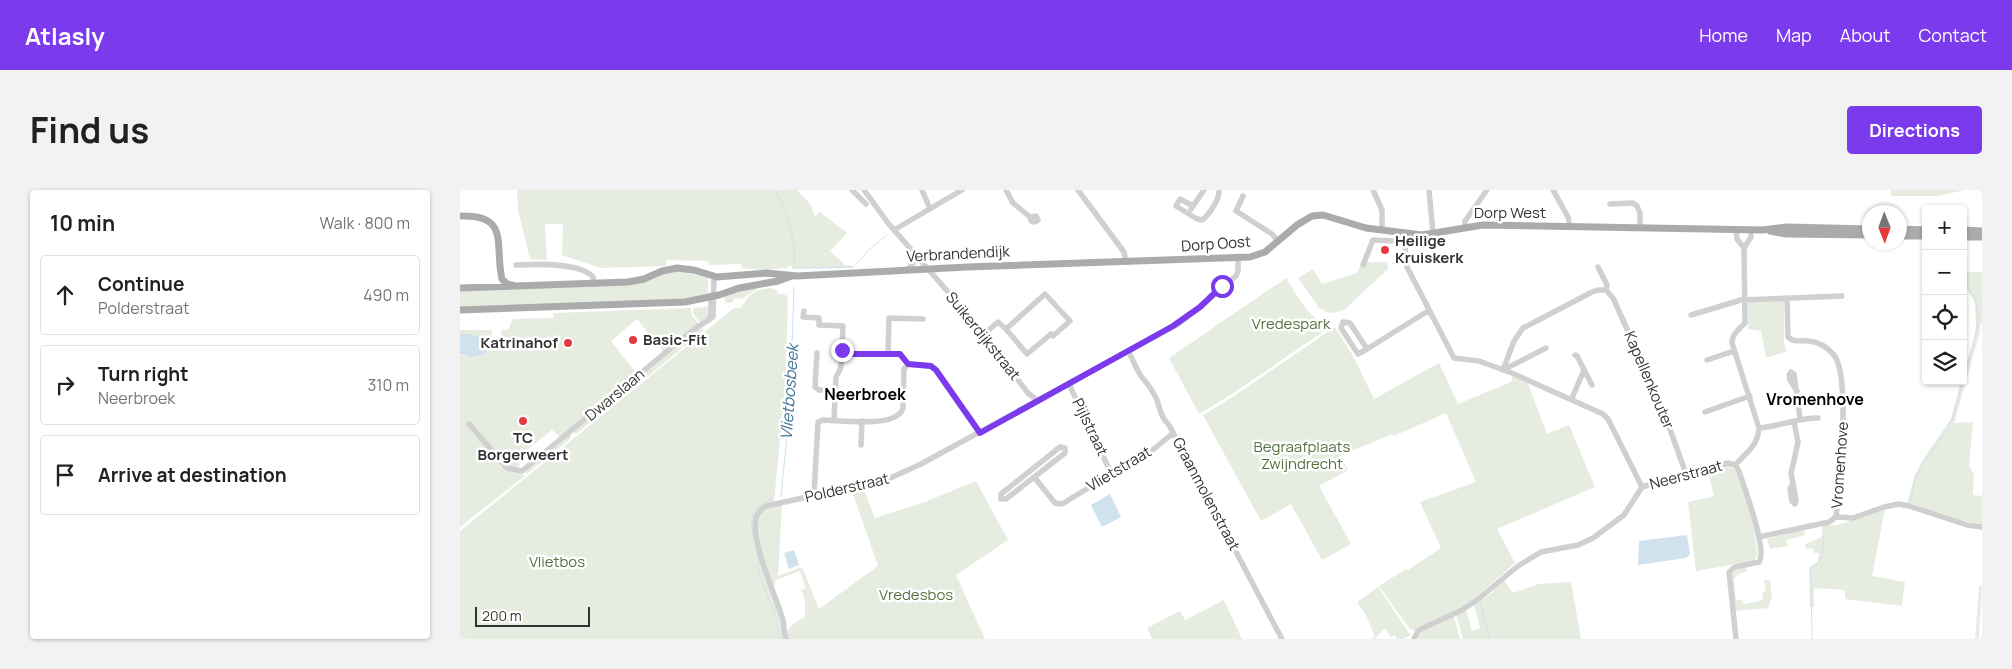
<!DOCTYPE html>
<meta charset="utf-8">
<style>
:root{--surface:#fff;--page:#f2f2f2;--text:#202124;--muted:#757577;--line:#e0e0e0;--accent:#7c3aed}
body{margin:0;font-family:Manrope,sans-serif;background:var(--page);color:var(--text)}
.controls{position:absolute;right:15px;top:15px;display:grid;overflow:hidden;border-radius:5px;box-shadow:0 1px 4px #0004}
.controls button{width:45px;height:45px;display:grid;place-items:center;padding:0;border:0;border-bottom:1px solid var(--line);background:var(--surface);color:var(--text);font:25px sans-serif}
.compass{position:absolute;left:1402px;top:15px;width:45px;height:45px;border-radius:50%;background:var(--surface);box-shadow:0 1px 4px #0004;rotate:179deg}
.scale{position:absolute;left:15px;bottom:12px;width:115px;box-sizing:border-box;padding-left:5px;border:2px solid #333;border-top:0;font-size:14px;line-height:18px;white-space:nowrap;color:#333;-webkit-text-stroke:4px #fff;paint-order:stroke}
.stop{position:absolute;width:15px;height:15px;margin:-11px;border:4px solid #7c3aed;border-radius:50%;background:#fff}
.stop.end{background:#7c3aed;border-color:#fff;box-shadow:0 1px 5px #0008}
.list{margin:0;padding:0;list-style:none}
h2{display:flex;justify-content:space-between;align-items:center;height:65px;margin:0;padding:0 20px;font-size:21px}
h2 small{font-size:16px;font-weight:400;color:var(--muted)}
.list li{display:grid;grid-template-columns:32px 1fr auto;gap:15px;align-items:center;box-sizing:border-box;height:80px;margin:0 10px 10px;padding:0 10px;border:1px solid var(--line);border-radius:5px}
.list b{display:block;font-size:19px;white-space:nowrap}
.list p{margin:0;font-size:16px;white-space:nowrap;color:var(--muted)}
.list em{font-size:16px;font-style:normal;color:var(--muted)}
.icon{flex:none;width:28px;height:28px;fill:none;stroke:currentColor;stroke-width:2;stroke-linecap:round;stroke-linejoin:round}
.map{position:relative;flex:none;width:1522px;height:449px;overflow:hidden;border-radius:5px}
header{display:flex;align-items:center;gap:30px;box-sizing:border-box;height:70px;padding:0 25px;background:var(--accent);color:#fff}
header strong{font-size:24px}
nav{display:flex;gap:28px;margin-inline-start:auto;font-size:18px}
.intro{display:flex;align-items:center;justify-content:space-between;box-sizing:border-box;height:120px;padding:0 30px}
h1{margin:0;font-size:35px}
.button{padding:12px 22px;border-radius:5px;background:var(--accent);color:#fff;font-size:18px;font-weight:700}
main{display:flex;gap:30px;padding:0 30px}
aside{flex:1;background:var(--surface);border-radius:5px;box-shadow:0 1px 4px #0004}
.map>svg:first-child{display:block}
.green{fill:#e6ecdf}
.water{fill:#cfe2ee}
.lines{fill:none;stroke-linecap:round;stroke-linejoin:round}
.stream{stroke:#cfe2ee;stroke-width:1}
.minor{stroke:#d0d0d0;stroke-width:5.5}
.major{stroke:#ababab;stroke-width:7}
.route{stroke:#7c3aed;stroke-width:6}
.poi-dot{fill:#e63946;stroke:#fff;stroke-width:2}
.labels{text-anchor:middle;stroke-width:5;stroke-linejoin:round;paint-order:stroke}
.street-label{font-size:15px;fill:#333;stroke:#fff}
.poi-label{font-size:15px;font-weight:bold;fill:#333;stroke:#fff;text-anchor:start}
.park-label{font-size:15px;fill:#56703f;stroke:#fff}
.water-label{font-size:16px;font-style:italic;fill:#3f7597;stroke:#fff}
.neighbourhood-label{font-size:16px;font-weight:bold;fill:#000;stroke:#fff}
</style>
<header>
<strong>Atlasly</strong>
<nav><a>Home</a><a>Map</a><a>About</a><a>Contact</a></nav>
</header>
<div class="intro"><h1>Find us</h1><a class="button">Directions</a></div>
<main>
<aside>
<h2>10 min<small>Walk · 800 m</small></h2>
<ul class="list">
<li><svg class="icon" aria-label="ahead" viewBox="0 0 24 24"><path d="M12 20V5M6 11l6-6 6 6"/></svg><div><b>Continue</b><p>Polderstraat</p></div><em>490 m</em></li>
<li><svg class="icon" aria-label="right" viewBox="0 0 24 24"><path d="M7 20v-9h11M14 6l5 5-5 5"/></svg><div><b>Turn right</b><p>Neerbroek</p></div><em>310 m</em></li>
<li><svg class="icon" aria-label="arrive" viewBox="0 0 24 24"><path d="M6 21V4h12l-3 4 3 4H6"/></svg><div><b>Arrive at destination</b></div></li>
</ul>
</aside>
<div class="map">
<svg width="1522" height="449" viewBox="0 0 1522 449">
<rect width="100%" height="100%" fill="#fff"/>
<path class="green" d="M57,0H337L351,15L355,27L360,22L387,43L370,61L386,76L391,75L392,78L332,79V76H328V78L303,80L282,78L281,74L249,75L248,71L206,70V76L141,78L102,65L103,34H85L87,70L70,69L58,20Z
M1431,0H1505L1478,6H1431Z
M907,72H927L928,79L885,119L874,123L867,122L859,118L838,88L853,79L862,94L897,83L899,78Z
M215,79L248,87V105L227,111L0,118V101L165,94Z
M1503,82H1522V134H1520V142L1494,233L1513,232L1509,276L1514,285L1513,305L1522,306V334L1502,331L1449,313L1448,311L1454,287L1462,271L1491,229L1501,191H1503C1503,171 1518,150 1516,129C1515,126 1516,116 1514,111C1508,97 1503,101 1503,82Z
M826,88C836,103 846,125 864,133L867,139L772,204L739,224L709,168Z
M300,97L282,109L275,108L271,113H265L264,105L275,101Z
M311,98L318,101L316,103L326,105L328,109L325,201L314,310L313,313C301,316 294,319 294,333L319,425L324,449H0V341L274,118H281C289,104 293,100 311,98Z
M1288,111H1324V153L1327,161L1306,168L1301,141L1288,139Z
M248,117V128L241,134L234,125L233,118Z
M231,118L232,126L240,135L203,164L202,160L177,129L151,151L177,184L100,247L92,240L58,267L60,275L53,282L62,284L65,286L0,337V164L4,166L24,147L0,144V140H32V156H41V140H48L53,129L93,128V123Z
M875,137L893,166L914,209L979,173L998,214L1051,192L1053,185L1067,191L1087,244L1109,235L1135,297L1037,339L1055,373L1008,414L954,441L949,438L919,396L946,379L948,380L981,358L960,312L1016,292L986,223L934,246L932,244L880,266L888,280L859,296L891,354L862,370L831,314L801,331L743,225L774,206Z
M242,138L244,140L187,187L186,181L233,143Z
M182,187H183V190L116,244L112,242Z
M111,243V248L67,284L65,282Z
M1268,276C1270,277 1273,278 1275,280C1283,290 1299,353 1297,366L1294,371L1236,381L1228,312L1254,306L1248,282Z
M516,291L548,350L496,385L525,449H327C326,436 334,433 345,427V409L341,400L346,398L340,381L316,390L314,395H311L297,344C295,322 303,319 322,314L318,386L342,377L359,419L418,376L392,301L403,298L415,328L465,312Z
M1425,319L1412,386L1445,392L1442,416L1385,409V400L1354,398V417H1350L1349,377L1358,372L1359,363H1354L1352,358L1346,359L1345,354L1362,347V335H1378Z
M1344,340L1345,345L1326,350L1328,356L1310,359L1307,349Z
M1285,376L1287,381L1277,385L1274,389L1276,410H1282L1284,414L1303,410L1302,402L1306,401L1304,390H1310L1312,406L1308,418L1274,421L1271,383Z
M1044,390L1053,403L1079,394L1111,392L1121,449H1003L996,425L1006,420L1012,441L1020,438L1014,415L1030,404Z
M1519,396H1522L1519,449H1515Z
M918,397L947,440L951,445L943,449H937L935,445L931,447L925,438L916,447L917,449H911L915,447L907,427L897,412Z
M764,410L782,449H692L687,438L720,421L725,430Z
M994,426L1000,449H957L961,442Z"/>
<path class="water" d="M0,144H10L27,149L28,159L26,163L14,167L0,164Z
M650,304L661,327L642,337L631,315Z
M1227,345L1230,364L1226,368L1178,375L1179,351Z
M334,360L339,375L329,379L324,363Z"/>
<g class="lines">
<path class="stream" d="M316,0L330,36L334,55V78L393,77L412,57L427,45
M1503,92C1507,98 1514,105 1516,112C1522,134 1509,168 1503,190
M319,306H321L330,215L334,97
M1447,314L1450,311L1455,288L1463,274L1489,237L1493,227L1503,191
M293,346C289,325 292,319 311,309
M298,367V380L317,432L320,449
M1020,412L1030,449
M1352,449L1351,382L1352,378C1363,371 1363,359 1364,346"/>
<path class="minor" d="M392,0L406,14
M404,0L428,33L508,125L568,203L578,211
M462,0L470,19
M546,0L553,13L570,27L571,31L575,32L578,30L576,26L570,27
M618,0L664,62L666,72
M913,0L922,20V40
M969,0L973,43
M1093,0L1108,27L1110,37
M783,6L776,21L812,44L818,51
M1150,14L1173,13L1177,16L1180,23V38
M733,16L720,9L716,16L737,29L742,30C749,25 760,9 759,0
M731,19L744,0
M1005,37V31L1027,0
M434,40L502,0
M946,44L945,62L947,77L994,168L1019,171L1052,183L1143,224L1148,229L1182,297
M1284,58L1291,47V40
M56,75C76,74 120,72 133,87L134,94
M903,75L913,50L935,51L945,53
M1138,77L1147,95L1146,100
M447,80L455,71L453,63
M1327,108L1328,147C1334,153 1341,150 1349,151C1358,152 1367,157 1373,164C1392,184 1379,296 1376,327
M344,121L343,127L359,128V135L383,136L382,158L383,164L380,180L376,187L374,230
M1231,125L1281,110L1382,106
M249,130L251,123V105
M524,144L538,132L546,139L585,104L610,131L593,146L591,144L567,164L546,139
M907,159L890,133L883,132L881,138L898,164L907,159L968,121
M668,161C673,169 676,179 681,186C687,193 693,201 697,210C700,219 701,228 709,235L822,449
M357,163L355,197L359,200L376,201
M383,164H440L448,174L471,176L476,180L520,243
M428,164L429,128L463,129
M1115,165L1117,166L1132,195
M1247,170L1274,161
M1043,180L1054,151L1063,138L1132,102L1138,100H1146L1153,108L1201,214L1226,284
M1043,180L1086,158
M609,194L650,281
M1337,201L1330,190L1329,185L1331,182L1334,184L1340,228
M1112,208L1124,180
M1245,222L1290,206
M9,234L47,278L62,281L233,140L253,127L254,87
M1299,238C1320,236 1338,228 1358,228
M401,255L402,231
M600,257L605,258V263L546,309H541V304Z
M1275,275C1286,263 1298,256 1299,238L1272,153C1272,144 1279,139 1285,133L1284,58L1277,49L1276,40
M574,287L595,313L602,314L648,286L650,281C671,280 698,256 713,243
M1333,293L1336,310L1335,314L1332,311L1330,299L1333,293L1331,284L1338,252L1334,232
M354,305L358,232L363,230C380,230 437,239 443,218L444,179L448,174
M1299,347L1369,332L1376,327L1393,328L1424,317L1439,314L1449,316L1507,335L1522,337
M326,449C324,443 324,436 323,430C316,406 290,351 296,328C298,322 301,319 306,316L426,290L461,274L718,134L740,117L776,86L778,81V67
M954,449L958,441L963,438L1002,420L1017,410L1058,376L1081,362L1118,355L1133,348L1164,325L1182,297L1268,273L1275,275L1279,281C1284,297 1308,360 1299,372L1275,377L1269,382L1276,449"/>
<path class="major" d="M0,26C51,24 34,56 42,89L47,94L52,95
M1440,39L1466,40
M1503,40L1522,41
M1310,41L1326,44L1410,45
M1440,46H1466
M1503,47H1522
M0,98L168,92L184,89L202,81L217,78L234,80L257,87L307,83L337,86L507,77L790,67L805,62L837,35L852,26L863,25L906,38L962,45L1023,35L1302,40L1327,37L1410,39
M0,120L225,112L259,105L279,98L318,91L332,86"/>
</g>
<g class="lines">
<path class="route" d="M382,160L384,164H440L448,174L471,176L476,180L520,243L713,136L740,117L762,96"/>
</g>
<g class="poi-dot">
<circle cx="925" cy="60" r="5"/>
<circle cx="173" cy="150" r="5"/>
<circle cx="108" cy="153" r="5"/>
<circle cx="63" cy="231" r="5"/>
</g>
<g class="labels">
<g class="street-label">
<text x="1050" y="28">Dorp West</text>
<text transform="translate(756 54) rotate(-4)" y="5">Dorp Oost</text>
<text transform="translate(498 64) rotate(-3)" y="5">Verbrandendijk</text>
<text transform="translate(523 146) rotate(51)" y="5">Suikerdijkstraat</text>
<text transform="translate(1189 190) rotate(67)" y="5">Kapellenkouter</text>
<text transform="translate(155 205) rotate(-40)" y="5">Dwarslaan</text>
<text transform="translate(630 237) rotate(64)" y="5">Pijlstraat</text>
<text transform="translate(1380 275) rotate(-86)" y="5">Vromenhove</text>
<text transform="translate(659 279) rotate(-31)" y="5">Vlietstraat</text>
<text transform="translate(1226 285) rotate(-15)" y="5">Neerstraat</text>
<text transform="translate(387 298) rotate(-13)" y="5">Polderstraat</text>
<text transform="translate(746 304) rotate(62)" y="5">Graanmolenstraat</text>
</g>
<g class="poi-label">
<text x="935" y="56">Heilige<tspan x="935" dy="17">Kruiskerk</tspan></text>
<text x="183" y="155">Basic-Fit</text>
<text x="98" y="158" text-anchor="end">Katrinahof</text>
<text x="63" y="253" text-anchor="middle">TC<tspan x="63" dy="17">Borgerweert</tspan></text>
</g>
<g class="park-label">
<text x="831" y="139">Vredespark</text>
<text x="842" y="262">Begraafplaats<tspan x="842" dy="17">Zwijndrecht</tspan></text>
<text x="97" y="377">Vlietbos</text>
<text x="456" y="410">Vredesbos</text>
</g>
<g class="water-label">
<text transform="translate(329 202) rotate(-86)" y="6">Vlietbosbeek</text>
</g>
<g class="neighbourhood-label">
<text x="405" y="210">Neerbroek</text>
<text x="1355" y="215">Vromenhove</text>
</g>
</g>
</svg>
<div class="controls">
<button>+</button>
<button>−</button>
<button><svg class="icon" aria-label="locate" viewBox="0 0 24 24"><circle cx="12" cy="12" r="6"/><path d="M12 2v4M12 18v4M2 12h4M18 12h4"/></svg></button>
<button><svg class="icon" aria-label="layers" viewBox="0 0 24 24"><path d="M12 4l9 5-9 5-9-5zM3 14l9 5 9-5"/></svg></button>
</div>
<svg class="compass" viewBox="-18 -18 36 36"><path d="M0-13l5 13h-10z" fill="#e53935"/><path d="M0 13l5-13h-10z" fill="#757577"/></svg>
<div class="scale">200 m</div>
<div class="stop" style="left:762px;top:96px"></div>
<div class="stop end" style="left:382px;top:160px"></div>
</div>
</main>
